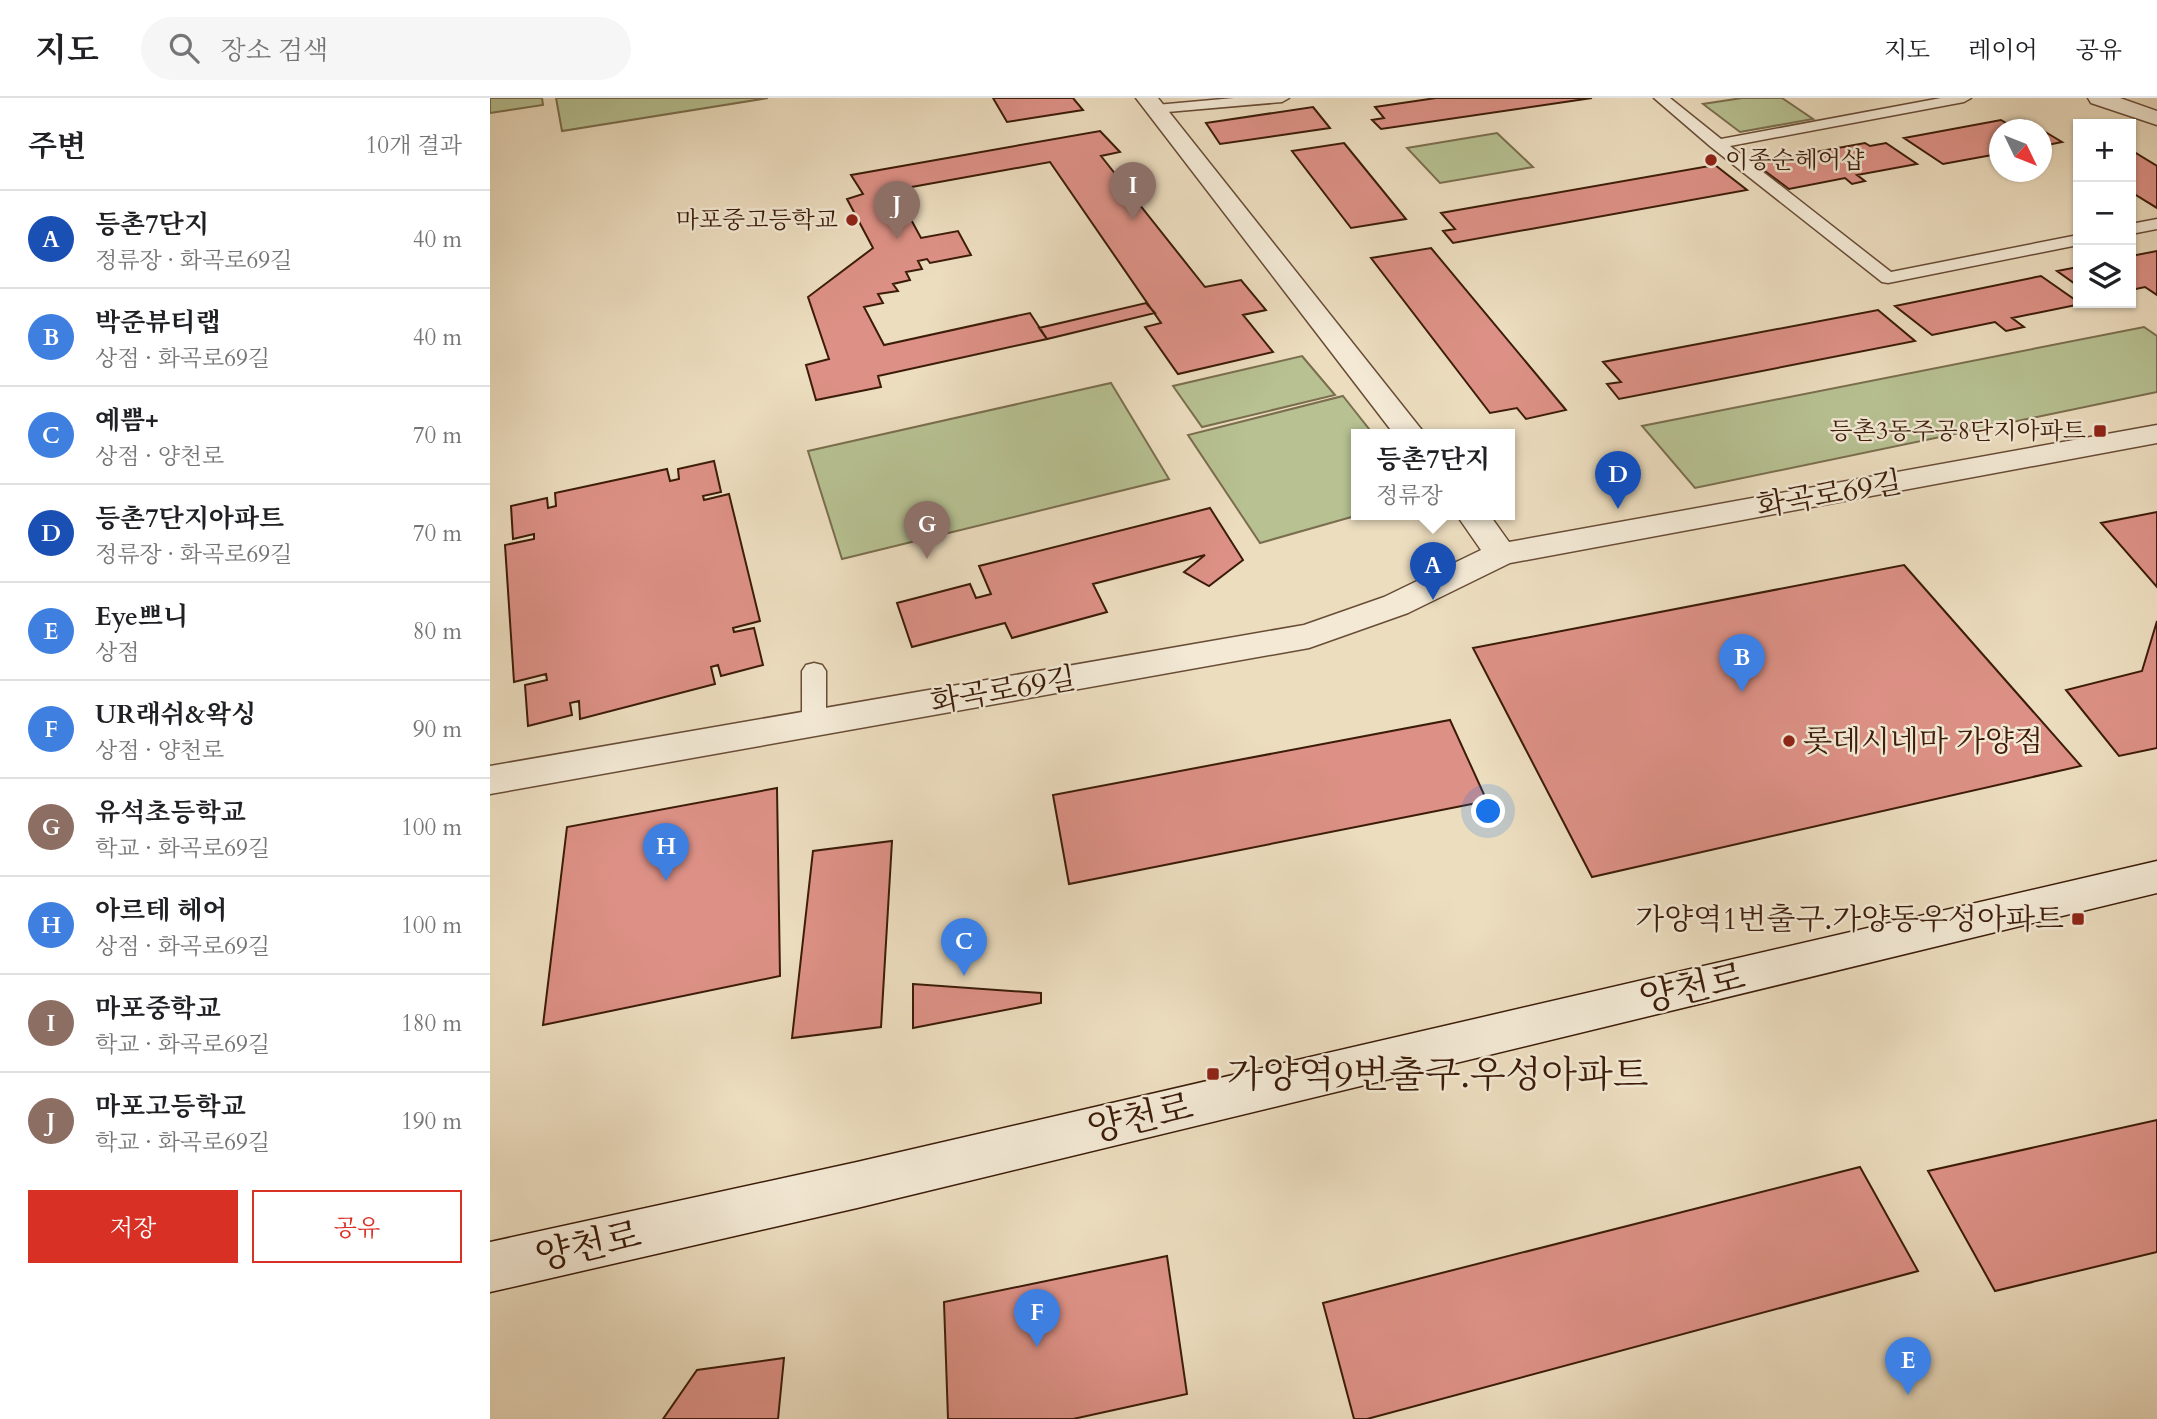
<!DOCTYPE html>
<html lang="ko">
<meta charset="utf-8">
<style>
:root{--surface:#fff;--page:#f6f6f6;--text:#202124;--muted:#757577;--line:#e0e0e0;--accent:#d93025}
body{margin:0;font-family:Cardo,"Noto Serif KR",serif;background:var(--page);color:var(--text)}
.controls{position:absolute;right:21px;top:21px;display:grid;overflow:hidden;border-radius:0px;box-shadow:0 2px 5px #0004}
.controls button{width:63px;height:63px;display:grid;place-items:center;padding:0;border:0;border-bottom:2px solid var(--line);background:var(--surface);color:var(--text);font:35px sans-serif}
.compass{position:absolute;left:1499px;top:21px;width:63px;height:63px;border-radius:50%;background:var(--surface);box-shadow:0 2px 5px #0004;rotate:133deg}
.you{position:absolute;left:999px;top:714px;width:24px;height:24px;margin:-18px;border:5px solid #fff;border-radius:50%;background:#1a73e8;box-shadow:0 0 0 10px #1a73e833}
.badge{display:grid;place-items:center;width:46px;height:46px;border-radius:50%;background:var(--accent);color:#fff;font-size:23px;font-weight:700}
.pin{position:absolute;translate:-50% -58px;filter:drop-shadow(0 2px 4px #0008)}
.pin::after{content:'';position:absolute;top:37px;width:24px;height:21px;background:inherit;clip-path:polygon(0 0,100% 0,50% 100%)}
.popup{position:absolute;left:861px;top:331px;width:164px;height:91px;box-sizing:border-box;display:grid;place-content:center;border-radius:0px;background:var(--surface);filter:drop-shadow(0 2px 5px #0005);font-size:23px;white-space:nowrap;color:var(--muted)}
.popup b{font-size:26px;color:var(--text)}
.popup::after{content:'';position:absolute;left:50%;top:100%;margin-left:-14px;border:14px solid transparent;border-top-color:var(--surface)}
.list{margin:0;padding:0;list-style:none}
h2{display:flex;justify-content:space-between;align-items:center;height:91px;margin:0;padding:0 28px;font-size:30px}
h2 small{font-size:23px;font-weight:400;color:var(--muted)}
.list li{display:grid;grid-template-columns:46px 1fr auto;gap:21px;align-items:center;box-sizing:border-box;height:98px;padding:0 28px;border-top:2px solid var(--line)}
.list b{display:block;font-size:26px;white-space:nowrap}
.list p{margin:0;font-size:23px;white-space:nowrap;color:var(--muted)}
.list em{font-size:23px;font-style:normal;color:var(--muted)}
.actions{display:flex;gap:14px;padding:21px 28px}
.actions a{flex:1;padding:16px 0;border:2px solid var(--accent);border-radius:0px;text-align:center;font-size:24px;color:var(--accent)}
.actions .main{background:var(--accent);color:#fff}
.icon{flex:none;width:38px;height:38px;fill:none;stroke:currentColor;stroke-width:2;stroke-linecap:round;stroke-linejoin:round}
.map{position:relative;flex:none;width:1667px;height:1321px;overflow:hidden}
header{display:flex;align-items:center;gap:42px;box-sizing:border-box;height:98px;padding:0 35px;background:var(--surface);border-bottom:2px solid var(--line)}
header strong{font-size:33px}
nav{display:flex;gap:38px;margin-inline-start:auto;font-size:24px}
.search{width:490px;height:63px;background:var(--page);display:flex;align-items:center;gap:18px;box-sizing:border-box;padding:0 24px;border-radius:38px;color:var(--muted);font-size:26px}
main{display:flex}
aside{flex:1;background:var(--surface)}
.map>svg:first-child{display:block}
.green{fill:#b7c192;stroke:#7a6e4e;stroke-width:2}
.building{fill:#dd9186;stroke:#3c1c09;stroke-width:2}
.lines{fill:none;stroke-linecap:round;stroke-linejoin:round}
.lane-casing{stroke:#684c36;stroke-width:3}
.street-casing{stroke:#684c36;stroke-width:3}
.secondary-casing{stroke:#3c1c09;stroke-width:3}
.lane{fill:#f3e9d5;fill-rule:evenodd}
.street{fill:#f3e9d5;fill-rule:evenodd}
.secondary{fill:#f3e9d5;fill-rule:evenodd}
.poi-dot{fill:#8f2418;stroke:#f3e9d5;stroke-width:2.5}
.labels{text-anchor:middle;stroke-width:5;stroke-linejoin:round;paint-order:stroke}
.far-poi-label{font-size:24px;fill:#3c1c09;stroke:#f3e9d5;text-anchor:end}
.street-label{font-size:30px;fill:#3c1c09;stroke:#f3e9d5}
.poi-label{font-size:30px;fill:#3c1c09;stroke:#f3e9d5;text-anchor:start}
.near-street-label{font-size:37px;fill:#3c1c09;stroke:#f3e9d5}
.near-poi-label{font-size:37px;fill:#3c1c09;stroke:#f3e9d5;text-anchor:start}
</style>
<header>
<strong>지도</strong>
<div class="search"><svg class="icon" aria-label="search" viewBox="0 0 24 24"><circle cx="10" cy="10" r="6"/><path d="M15 15l6 6"/></svg>장소 검색</div>
<nav><a>지도</a><a>레이어</a><a>공유</a></nav>
</header>
<main>
<aside>
<h2>주변<small>10개 결과</small></h2>
<ul class="list">
<li><span class="badge" style="background:#1a4fb4">A</span><div><b>등촌7단지</b><p>정류장 · 화곡로69길</p></div><em>40 m</em></li>
<li><span class="badge" style="background:#3f7fe0">B</span><div><b>박준뷰티랩</b><p>상점 · 화곡로69길</p></div><em>40 m</em></li>
<li><span class="badge" style="background:#3f7fe0">C</span><div><b>예쁨+</b><p>상점 · 양천로</p></div><em>70 m</em></li>
<li><span class="badge" style="background:#1a4fb4">D</span><div><b>등촌7단지아파트</b><p>정류장 · 화곡로69길</p></div><em>70 m</em></li>
<li><span class="badge" style="background:#3f7fe0">E</span><div><b>Eye쁘니</b><p>상점</p></div><em>80 m</em></li>
<li><span class="badge" style="background:#3f7fe0">F</span><div><b>UR래쉬&amp;왁싱</b><p>상점 · 양천로</p></div><em>90 m</em></li>
<li><span class="badge" style="background:#8d6e63">G</span><div><b>유석초등학교</b><p>학교 · 화곡로69길</p></div><em>100 m</em></li>
<li><span class="badge" style="background:#3f7fe0">H</span><div><b>아르테 헤어</b><p>상점 · 화곡로69길</p></div><em>100 m</em></li>
<li><span class="badge" style="background:#8d6e63">I</span><div><b>마포중학교</b><p>학교 · 화곡로69길</p></div><em>180 m</em></li>
<li><span class="badge" style="background:#8d6e63">J</span><div><b>마포고등학교</b><p>학교 · 화곡로69길</p></div><em>190 m</em></li>
</ul>
<div class="actions"><a class="main">저장</a><a>공유</a></div>
</aside>
<div class="map">
<svg width="1667" height="1321" viewBox="0 0 1667 1321">
<rect width="100%" height="100%" fill="#ecddbf"/>
<filter id="stains"><feTurbulence type="fractalNoise" baseFrequency=".00286" numOctaves="4"/><feColorMatrix values="0 0 0 0 .2 0 0 0 0 .09 0 0 0 0 .02 0 0 0 .5 -.17"/></filter>
<radialGradient id="worn" r=".72"><stop offset=".6" stop-color="#630" stop-opacity="0"/><stop offset="1" stop-color="#630" stop-opacity=".3"/></radialGradient>
<path class="green" d="M0,0H52L53,7L0,15Z
M66,0H278L72,33Z
M1252,0H1292L1323,21L1250,34L1213,6Z
M1007,35L1043,69L950,85L917,50Z
M1654,229L1667,238V294L1205,390L1152,328Z
M812,258L845,297L712,329L683,288Z
M621,285L679,381L352,461L318,353Z
M853,298L883,336H866V416H872L770,445L698,337Z"/>
<path class="building" d="M503,0H583L593,12L517,24Z
M946,0H1102L891,31L882,22L894,20L885,9Z
M823,9L840,30L730,46L716,25Z
M1511,22L1516,25L1535,22L1551,32H1510V61L1502,57L1453,66L1414,40Z
M1552,32L1572,44L1552,48Z
M610,33L630,54L611,58L715,189L751,182L776,212L753,217L783,254L688,276L655,229L671,225L560,64L405,92L431,140L468,133L481,157L440,165L437,161L428,163L432,171L416,174L420,182L403,186L408,193L388,196L393,205L374,209L394,247L540,215L557,241L388,278L391,289L326,302L316,267L339,261L318,199L383,150L357,101L373,96L361,77Z
M854,45L916,121L861,130L802,53Z
M1375,45L1380,48L1396,45L1427,66L1367,77L1375,83L1362,86L1355,80L1299,91L1264,65Z
M1641,52L1667,68V110L1641,94Z
M1225,67L1257,92L963,145L953,133L965,131L951,115Z
M941,150L1076,312L1036,321L1027,310L1000,315L881,160Z
M1667,153V197L1655,189L1641,192V158Z
M1588,169V188L1567,173Z
M1551,178L1591,206L1522,220L1534,229L1516,233L1505,224L1442,237L1405,208Z
M656,205L665,215L557,241L549,230Z
M1388,212L1425,243L1129,301L1117,286L1131,284L1113,264Z
M224,363L231,394L213,398L214,402L239,396L270,523L243,530L244,534L264,530L273,567L231,578L228,567L221,569L225,586L90,621L89,603L80,605L82,617L38,628L35,587L57,582L56,576L24,584L15,447L44,441V436L23,441L21,408L57,400L58,410L66,408L65,395L177,371L180,383L189,381L188,371Z
M720,410L753,462L719,488L694,474L715,457L603,486L617,514L522,540L515,525L422,549L407,505L480,486L486,500L501,496L489,468Z
M1667,414V489L1611,425Z
M1414,467L1591,668L1102,779L983,550Z
M1667,523V650L1629,658L1576,592L1652,573Z
M960,622L997,703L579,786L563,697Z
M287,690L290,878L53,927L77,729Z
M402,743L391,929L302,940L323,753Z
M423,886L551,895V905L423,930Z
M1667,1022V1154L1505,1193L1438,1073Z
M1370,1069L1428,1173L877,1321H864L833,1205Z
M677,1158L697,1296L583,1321H458L454,1204Z
M294,1260L288,1321H173L207,1272Z"/>
<g class="lines">
<g class="lane-casing">
<path id="lane" d="M744,0H799L792,4L666,15L659,11L666,7Z
M1164,0H1180L1231,41L1451,0H1481L1474,4L1240,48L1401,174L1588,137V147L1398,185L1392,184L1221,49Z
M1667,121V131L1641,136V126Z
M324,565L332,567L336,573V625L332,631L324,633L316,631L312,625V573L316,567Z"/>
</g>
<g class="street-casing">
<path id="street" d="M646,0H668L935,336H904Z
M1598,0H1630L1667,13V27L1601,5Z
M1667,327V345L1020,465L918,515L819,550L0,696V668L814,527L894,499L991,452L966,416H999L1019,444Z"/>
</g>
<g class="secondary-casing">
<path id="secondary" d="M1667,763V795L367,1110L0,1194V1144L367,1064Z"/>
</g>
<use href="#lane" class="lane"/>
<use href="#street" class="street"/>
<use href="#secondary" class="secondary"/>
</g>
<g class="poi-dot">
<circle cx="1221" cy="62" r="7"/>
<circle cx="362" cy="122" r="7"/>
<rect x="1603" y="326" width="14" height="14" rx="3.5"/>
<circle cx="1299" cy="643" r="7"/>
<rect x="1581" y="814" width="14" height="14" rx="3.5"/>
<rect x="716" y="969" width="14" height="14" rx="3.5"/>
</g>
<g class="labels">
<g class="far-poi-label">
<text x="1235" y="70" text-anchor="start">이종순헤어샵</text>
<text x="348" y="130">마포중고등학교</text>
<text x="1596" y="341">등촌3동주공8단지아파트</text>
</g>
<g class="street-label">
<text transform="translate(1339 396) rotate(-10)" y="10">화곡로69길</text>
<text transform="translate(513 592) rotate(-10)" y="10">화곡로69길</text>
</g>
<g class="poi-label">
<text x="1313" y="653">롯데시네마 가양점</text>
<text x="1574" y="831" text-anchor="end">가양역1번출구.가양동우성아파트</text>
</g>
<g class="near-street-label">
<text transform="translate(1202 889) rotate(-13)" y="13">양천로</text>
<text transform="translate(650 1019) rotate(-13)" y="13">양천로</text>
<text transform="translate(98 1147) rotate(-13)" y="13">양천로</text>
</g>
<g class="near-poi-label">
<text x="737" y="989">가양역9번출구.우성아파트</text>
</g>
</g>
<rect width="100%" height="100%" filter="url(#stains)"/>
<rect width="100%" height="100%" fill="url(#worn)"/>
</svg>
<div class="controls">
<button>+</button>
<button>−</button>
<button><svg class="icon" aria-label="layers" viewBox="0 0 24 24"><path d="M12 4l9 5-9 5-9-5zM3 14l9 5 9-5"/></svg></button>
</div>
<svg class="compass" viewBox="-18 -18 36 36"><path d="M0-13l5 13h-10z" fill="#e53935"/><path d="M0 13l5-13h-10z" fill="#757577"/></svg>
<div class="you"></div>
<div class="pin badge" style="left:943px;top:502px;background:#1a4fb4">A</div>
<div class="popup"><b>등촌7단지</b>정류장</div>
<div class="pin badge" style="left:1252px;top:594px;background:#3f7fe0">B</div>
<div class="pin badge" style="left:474px;top:878px;background:#3f7fe0">C</div>
<div class="pin badge" style="left:1128px;top:411px;background:#1a4fb4">D</div>
<div class="pin badge" style="left:1418px;top:1297px;background:#3f7fe0">E</div>
<div class="pin badge" style="left:547px;top:1249px;background:#3f7fe0">F</div>
<div class="pin badge" style="left:437px;top:461px;background:#8d6e63">G</div>
<div class="pin badge" style="left:176px;top:783px;background:#3f7fe0">H</div>
<div class="pin badge" style="left:643px;top:122px;background:#8d6e63">I</div>
<div class="pin badge" style="left:407px;top:141px;background:#8d6e63">J</div>
</div>
</main>
